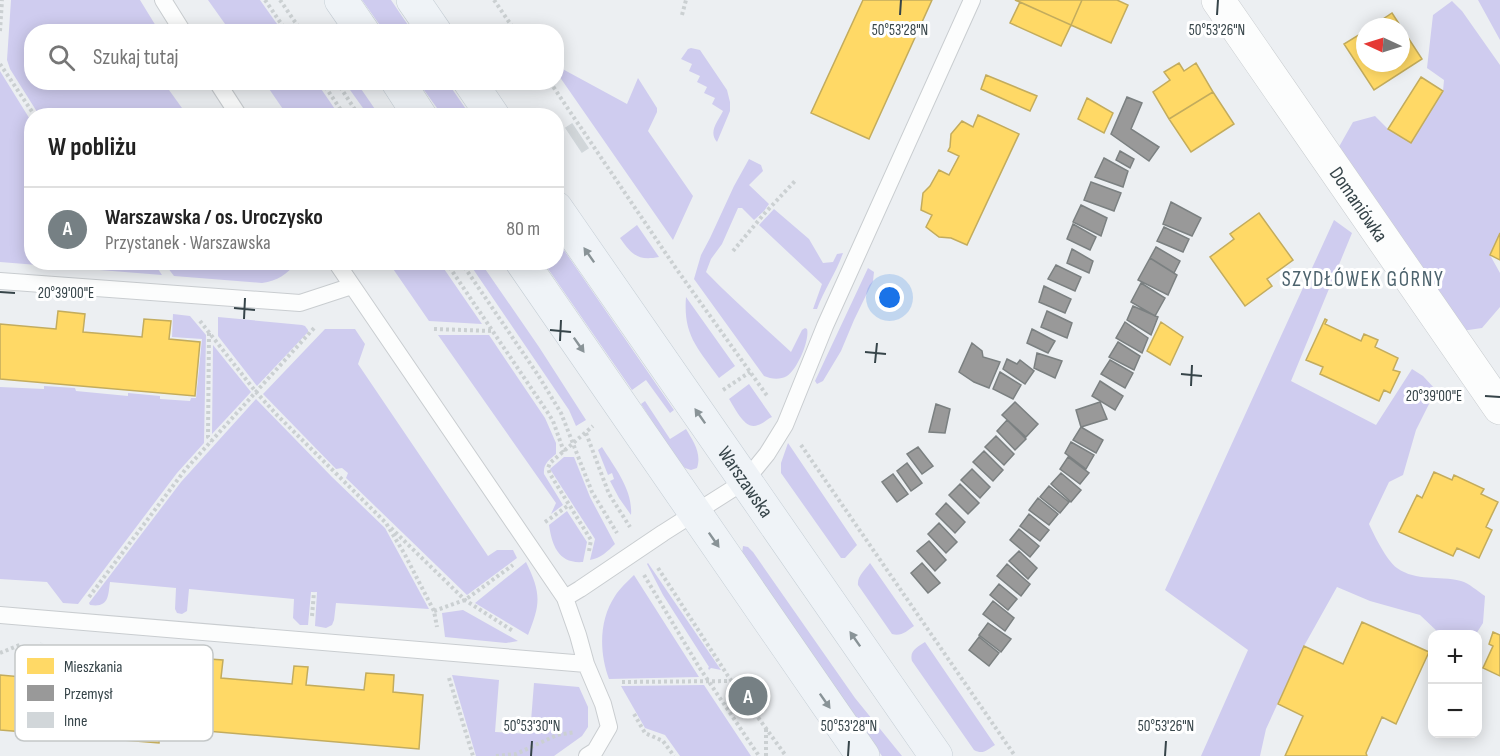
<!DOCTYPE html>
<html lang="pl">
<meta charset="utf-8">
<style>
:root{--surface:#fff;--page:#f6f6f6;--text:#222;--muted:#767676;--line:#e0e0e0;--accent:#768084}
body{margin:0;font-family:"Sofia Sans Condensed",sans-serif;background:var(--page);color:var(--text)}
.controls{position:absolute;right:18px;bottom:18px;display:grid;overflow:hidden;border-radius:12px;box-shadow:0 3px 15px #0003}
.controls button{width:54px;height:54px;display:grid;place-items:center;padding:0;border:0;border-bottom:2px solid var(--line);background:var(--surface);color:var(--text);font:30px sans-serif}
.compass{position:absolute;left:1356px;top:18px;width:54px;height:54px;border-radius:50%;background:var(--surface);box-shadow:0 3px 15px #0003;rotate:274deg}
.you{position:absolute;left:890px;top:298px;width:21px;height:21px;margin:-15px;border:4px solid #fff;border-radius:50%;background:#1a73e8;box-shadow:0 0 0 9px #1a73e833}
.badge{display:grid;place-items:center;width:39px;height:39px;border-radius:50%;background:var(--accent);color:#fff;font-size:20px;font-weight:700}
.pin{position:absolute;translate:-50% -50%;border:3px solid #fff;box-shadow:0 2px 6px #0006}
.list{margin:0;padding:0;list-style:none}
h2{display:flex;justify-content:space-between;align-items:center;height:78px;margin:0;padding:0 24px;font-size:26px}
h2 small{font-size:20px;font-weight:400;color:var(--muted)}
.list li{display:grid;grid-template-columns:39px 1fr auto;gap:18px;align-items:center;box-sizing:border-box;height:84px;padding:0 24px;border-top:2px solid var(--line)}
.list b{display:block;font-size:22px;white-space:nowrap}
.list p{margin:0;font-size:20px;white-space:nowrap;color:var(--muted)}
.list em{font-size:20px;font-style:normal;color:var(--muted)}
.icon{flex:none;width:33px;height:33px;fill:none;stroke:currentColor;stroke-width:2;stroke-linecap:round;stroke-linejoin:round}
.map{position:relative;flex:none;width:1500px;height:756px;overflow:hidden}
.search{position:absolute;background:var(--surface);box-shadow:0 3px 15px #0003;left:24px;top:24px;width:540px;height:66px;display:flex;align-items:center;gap:15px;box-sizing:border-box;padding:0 21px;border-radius:24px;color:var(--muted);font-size:22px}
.panel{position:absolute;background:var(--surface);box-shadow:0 3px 15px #0003;left:24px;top:108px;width:540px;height:162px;border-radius:24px}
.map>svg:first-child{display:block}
.green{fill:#cfccef}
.homes{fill:#ffd966;stroke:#c3ac5d;stroke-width:1.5}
.industry{fill:#999;stroke:#7b8081;stroke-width:1.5}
.building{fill:#d1d6d9;stroke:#d1d7db;stroke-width:1.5}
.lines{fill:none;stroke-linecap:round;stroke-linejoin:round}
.lane-casing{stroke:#c9cdd0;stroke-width:18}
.street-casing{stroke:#c9cdd0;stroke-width:34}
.secondary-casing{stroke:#c5ced5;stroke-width:34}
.path{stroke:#cbd0d2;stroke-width:4;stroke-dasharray:3 3;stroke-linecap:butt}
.lane{stroke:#fcfdfd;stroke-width:16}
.street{stroke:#fcfdfd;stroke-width:33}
.secondary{stroke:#eff3f7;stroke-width:33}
.oneway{fill:#899397}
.ticks{fill:none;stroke:#364449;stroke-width:2}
.labels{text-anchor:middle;stroke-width:6;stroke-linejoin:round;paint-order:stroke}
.street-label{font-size:20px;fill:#364449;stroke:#fff}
.neighbourhood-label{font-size:21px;letter-spacing:1.5px;fill:#4d636d;stroke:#fff}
.key{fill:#fff;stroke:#c3c7c8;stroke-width:1.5}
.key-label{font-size:16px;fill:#364449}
.ticks-label{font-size:15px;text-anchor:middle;fill:#364449;stroke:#fff;stroke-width:6;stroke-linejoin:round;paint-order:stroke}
</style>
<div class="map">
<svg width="1500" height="756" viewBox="0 0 1500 756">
<rect width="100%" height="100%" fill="#eceff2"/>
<path class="green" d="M11,0H140L159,31L32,32V82L164,83L187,115H39L10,69L7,60Z
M208,0H260L282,31H230Z
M362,0H391L412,31H384Z
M1478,0H1500V40Z
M1452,1L1462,11L1500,65V233L1490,255L1500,273V307L1482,328L1448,333L1331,164L1340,145L1353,122L1375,116L1388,129L1411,143L1443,91L1444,80L1427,68L1433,15Z
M691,48L700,50L727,90L730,102V111L717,142C708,132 718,121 723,111L712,104L715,98L704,93L707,87L697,82L700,76L689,71L692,64L681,59L688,49Z
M557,66L627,104L638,78L657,108V112L648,131L693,196L673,240L557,73Z
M0,71L31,121L32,262L154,263L162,275L0,262Z
M265,83H317L339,115H287Z
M345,83H357L379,115H368Z
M419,83H448L470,115H442Z
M749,159L761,165L763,171L749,185L769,204L764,211L754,220L742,208H738L722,244L711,259L706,272C733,300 763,326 791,352L802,330L805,328L807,329C810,340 797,370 787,376C780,380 771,379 764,376L694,279L701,255L710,238L734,186Z
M774,209L809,239L823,263L833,262L837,254L843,253C836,273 824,290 817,309H813L822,284L759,225Z
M1334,220L1352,233L1291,381L1376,425L1412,369L1423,376L1436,390L1416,430L1403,475L1389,482L1369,524C1374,535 1387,561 1397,568C1417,582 1438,575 1461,581C1469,583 1477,591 1485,596L1483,623L1476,634H1440L1420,615L1370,601L1337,587L1304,646L1266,729L1260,756H1201L1248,650L1165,590Z
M637,225L659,257C638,261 632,255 620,238Z
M557,240L674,410L670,413L646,380L632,390L544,263L556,262Z
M164,263H297C286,274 278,281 262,283L174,276Z
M389,263H440L482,324L429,321Z
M469,263H481L539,347L586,420L576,426L569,410Z
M868,268L874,272L873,281L854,320L841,351L823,381L817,384L815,381Z
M686,297L735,366L719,378C698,348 683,336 686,297Z
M173,314L190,316L206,335L204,443L177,473L78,604L63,603L47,582L0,579V387L44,389V386L75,388L76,391L128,396V393L160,396V399L190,401L191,398H196L202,339L172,337Z
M218,317L302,325L305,326L308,330V332L257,386L218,336Z
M325,329H355L365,344L358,364L488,556L497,550H513L517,558L467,595L346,478L348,473L342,468L336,469L263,394Z
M438,335H489L545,418L556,443V454C549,460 543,464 544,474L563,505L551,514L556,503Z
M213,345L251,392L212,434Z
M749,384L772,417C767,419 763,424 758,425C745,431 735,408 729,399Z
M256,399L332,477L385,528L429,609L336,603L334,620L332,625L326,628L315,626L317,592H311L308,625H300L293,618L294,599L189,589L187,611L182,614L177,613L175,609L176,588L110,582C108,596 109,608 90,605L89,603L181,482Z
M645,401L670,439L686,429C693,441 702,453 697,468L691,470L685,468L676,458L641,404Z
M788,443L857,545L845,558H841L781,473V463Z
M602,447C615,468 633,490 631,515L619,498L610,481L614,479L612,473L608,475L598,450Z
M564,457H574L590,497L615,544C608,551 601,558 590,560L595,539L550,469Z
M567,511L587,542L583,562C559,564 552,546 549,525Z
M743,546L748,547L753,552L855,698L902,756H882L742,553Z
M526,562C541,593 541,603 528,635L475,603Z
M648,563L721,670L711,668L709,670L708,668L709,667L663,595L647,564Z
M870,563L914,626C907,631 901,637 892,634L858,585C857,576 865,570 870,563Z
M634,575L699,677L609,679C599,652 599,620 615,596C620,588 628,581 634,575Z
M463,610L518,641L506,643L445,637L442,613Z
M925,642L995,745C987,750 983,755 974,750L912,661C909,650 918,647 925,642Z
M452,675L499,680L495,732L530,734L534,683L579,687L588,707V727L582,736L554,756H476Z
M704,685L751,756H680L665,735L645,728L621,686Z"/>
<path class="homes" d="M863,0H932L869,139L811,113Z
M1015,0H1082L1071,25Z
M1082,0H1117L1128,5L1111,43L1071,25Z
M1020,2L1071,25L1061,46L1010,23Z
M1392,13L1422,59L1374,90L1344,44L1365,31V63H1401V27H1371Z
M1179,63L1184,71L1196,63L1213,92L1169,119L1153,92L1170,80L1164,72Z
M986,75L1037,96L1030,111L981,89Z
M1421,77L1443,91L1411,143L1388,129Z
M1213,92L1234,124L1191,152L1169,119Z
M1087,98L1113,113L1104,133L1078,119Z
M978,115L1019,134L967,245L951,238L939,237L926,227L932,215L921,210L923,193L930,186L939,170L949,175L959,156L948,151L950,147L951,134L962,121L973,127Z
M1259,213L1293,260L1267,279L1272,286L1245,306L1210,257L1234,239L1230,234Z
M1500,233V260L1490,255Z
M58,311L85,314L83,332L142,337L144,319L171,321L169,339L200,342L195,396L0,379V324L56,329Z
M1325,319L1327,320L1325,324L1361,341L1364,334L1378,340L1375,347L1398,358L1393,370L1400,372L1390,393L1384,390L1379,401L1320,374L1323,367L1306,360Z
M1161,322L1183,337L1170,365L1147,351Z
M1434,472L1452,480L1454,475L1484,489L1481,494L1498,502L1486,527L1492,530L1479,558L1457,548L1453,556L1399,532L1417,495L1422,498Z
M1362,622L1429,652L1396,724L1382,717L1366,753L1367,756H1285L1303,716L1278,704L1304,646L1343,664Z
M1493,632L1500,635V676L1483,668L1493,646L1489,644Z
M195,658L223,660L221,678L292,684L294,666L308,667L306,685L364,690L366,673L394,675L393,692L423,695L419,749L160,727L159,743L0,730V675L33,678L35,660L48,661L47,680L119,686L121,668L133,669L132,687L162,689L163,673L194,676Z"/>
<path class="industry" d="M1127,97L1142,103L1131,129L1159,147L1149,161L1111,134Z
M1120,151L1134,159L1130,168L1116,160Z
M1104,158L1128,171L1123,187L1095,177Z
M1091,182L1121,193L1114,211L1084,200Z
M1171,202L1201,218L1192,236L1163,224Z
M1081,205L1107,218L1101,236L1073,222Z
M1073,224L1096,237L1090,250L1067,239Z
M1164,227L1189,239L1183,252L1157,241Z
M1156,247L1180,261L1174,273L1150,258Z
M1072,249L1093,261L1089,273L1067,263Z
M1150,258L1177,275L1168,295L1138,280Z
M1056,265L1081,277L1075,291L1048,279Z
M1141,283L1165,298L1155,316L1131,302Z
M1044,286L1071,299L1065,313L1039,302Z
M1133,306L1158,317L1151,335L1127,320Z
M1047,311L1072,323L1067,338L1041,327Z
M1125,322L1148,338L1142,353L1116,338Z
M1032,329L1055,341L1048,353L1027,343Z
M1118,342L1140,356L1134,370L1109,357Z
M972,343L982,351L983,357L1000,362L989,388L974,382L959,372Z
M1037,353L1062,361L1055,378L1034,368Z
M1007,359L1017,364L1020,360L1034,371L1025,384L1003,369Z
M1110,360L1133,373L1125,388L1101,374Z
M1000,372L1021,385L1013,399L993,389Z
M1100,381L1123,396L1115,410L1092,396Z
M1015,402L1038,424L1026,437L1002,415Z
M1100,402L1107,419L1081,427L1076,410Z
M936,404L950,409L945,433L929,432Z
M1007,420L1026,439L1015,450L997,431Z
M1081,427L1103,440L1096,453L1073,440Z
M996,436L1014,454L1004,465L985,447Z
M1071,442L1094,455L1086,469L1065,453Z
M918,447L933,466L922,474L907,454Z
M984,451L1003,470L993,481L973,462Z
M1068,457L1089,473L1080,484L1060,469Z
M907,463L922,483L911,491L897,471Z
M972,469L990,487L980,498L961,480Z
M1061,473L1081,490L1071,502L1051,484Z
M893,474L908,494L897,502L882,482Z
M960,484L979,503L968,514L949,495Z
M1049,486L1069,502L1060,513L1040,497Z
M1038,498L1058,514L1049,525L1029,510Z
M946,503L965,522L955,533L936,514Z
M1029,514L1049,530L1040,541L1020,526Z
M939,523L957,542L946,553L928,534Z
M1019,529L1039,546L1030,557L1010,540Z
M929,541L946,560L935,571L917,551Z
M1019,551L1037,568L1028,579L1009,561Z
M922,563L940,583L928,593L911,573Z
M1007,564L1030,584L1021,596L997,576Z
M999,584L1017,599L1008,610L990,595Z
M993,601L1014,618L1005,631L983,614Z
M988,623L1011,639L1001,652L979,635Z
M979,637L999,653L989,666L969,650Z"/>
<path class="building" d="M572,124L588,148L582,152L566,128Z
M746,685L762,708L755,713L739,690Z"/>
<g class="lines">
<g class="lane-casing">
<path id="lane" d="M163,0L183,32
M217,82L239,116
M336,262L565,598
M0,281L300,303L352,286
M0,615L586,664
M587,756L595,751L609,727L603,704L586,664L578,635L565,598L580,589L663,533L745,481L767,454L785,425L825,326L972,0"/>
</g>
<g class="street-casing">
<g id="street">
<path id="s1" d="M1218,0L1500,408"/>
</g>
</g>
<g class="secondary-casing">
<g id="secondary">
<path d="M341,0L363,32"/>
<path d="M413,0L435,32"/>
<path d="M398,82L420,116"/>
<path d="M470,82L493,116"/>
<path id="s2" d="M556,208L936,756"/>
<path d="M522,262L863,756"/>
</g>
</g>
<path class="path" d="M265,0L287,32
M280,0L302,32
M494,0L516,32
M682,15L686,0
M0,31L2,0
M0,64L35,116
M322,82L345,116
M337,82L359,116
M550,82L675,267L768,397
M733,251L764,214L795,181
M446,262L548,413L553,421L564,452
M461,262L538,375L561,413L592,492L617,533
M200,321L256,392L276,414L386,523L404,553L434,611L437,627
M434,329L492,331
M209,333L208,437L212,441
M723,390L750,372
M586,433L609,494L630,527
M801,445L1015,756
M545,522L569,505
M391,528L465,600L513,631
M589,551L591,540L550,474L548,468L550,463L593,426
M658,568L728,676L786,756
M644,575L699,667L759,756
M89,597L185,470L315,327
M434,611L465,600L513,565
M312,616L314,592
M0,653L22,644
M40,661L42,643
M127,669L128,652
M449,678L473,756
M622,682L732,681
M634,714L645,733L663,741L674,756
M496,756L516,754L557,735L575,732
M766,756V729"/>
<use href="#lane" class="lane"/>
<use href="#street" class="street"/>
<use href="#secondary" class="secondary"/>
</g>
<defs><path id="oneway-solid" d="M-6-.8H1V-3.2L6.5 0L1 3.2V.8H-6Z" transform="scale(1.5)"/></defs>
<g class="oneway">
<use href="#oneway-solid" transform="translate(589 255) rotate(-125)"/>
<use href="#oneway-solid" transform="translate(579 345) rotate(55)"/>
<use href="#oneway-solid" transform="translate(700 416) rotate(-125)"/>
<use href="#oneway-solid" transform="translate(714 540) rotate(55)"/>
<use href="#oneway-solid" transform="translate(855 639) rotate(-125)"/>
<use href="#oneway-solid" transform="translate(825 701) rotate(55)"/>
</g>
<path class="ticks" d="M900,15L901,0M1217,15L1218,0M0,292L15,293M234,308L255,310M244,319L245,298M550,330L571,332M560,341L561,320M865,352L886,354M875,363L877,343M1181,374L1202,376M1191,386L1192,365M1485,396L1500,397M531,756L532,741M848,756L849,741M1165,756L1166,741"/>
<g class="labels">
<g class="street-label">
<text dy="7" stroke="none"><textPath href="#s1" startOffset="248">Domaniówka</textPath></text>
<text dy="7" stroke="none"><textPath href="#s2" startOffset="333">Warszawska</textPath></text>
</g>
<g class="neighbourhood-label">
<text x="1363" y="286">SZYDŁÓWEK GÓRNY</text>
</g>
</g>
<rect x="15" y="645" width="198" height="96" rx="9" class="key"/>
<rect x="27" y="658" width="27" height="16" fill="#ffd966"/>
<rect x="27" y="685" width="27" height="16" fill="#999"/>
<rect x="27" y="712" width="27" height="16" fill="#d1d6d9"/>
<g class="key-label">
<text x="64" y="672">Mieszkania</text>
<text x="64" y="699">Przemysł</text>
<text x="64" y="726">Inne</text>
</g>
<g class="ticks-label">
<text x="900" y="35">50°53'28"N</text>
<text x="1217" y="35">50°53'26"N</text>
<text x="66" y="298">20°39'00"E</text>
<text x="1434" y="401">20°39'00"E</text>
<text x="532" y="731">50°53'30"N</text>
<text x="849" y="731">50°53'28"N</text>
<text x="1166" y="731">50°53'26"N</text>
</g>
</svg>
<div class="controls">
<button>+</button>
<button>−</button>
</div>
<svg class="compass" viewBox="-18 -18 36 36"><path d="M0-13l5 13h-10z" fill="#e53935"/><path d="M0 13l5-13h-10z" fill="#767676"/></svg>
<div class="you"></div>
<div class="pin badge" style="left:748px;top:696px">A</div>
<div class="search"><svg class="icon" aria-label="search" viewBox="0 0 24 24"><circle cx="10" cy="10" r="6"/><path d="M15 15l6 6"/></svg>Szukaj tutaj</div>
<section class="panel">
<h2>W pobliżu<small></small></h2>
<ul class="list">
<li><span class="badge">A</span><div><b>Warszawska / os. Uroczysko</b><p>Przystanek · Warszawska</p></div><em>80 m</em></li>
</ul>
</section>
</div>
